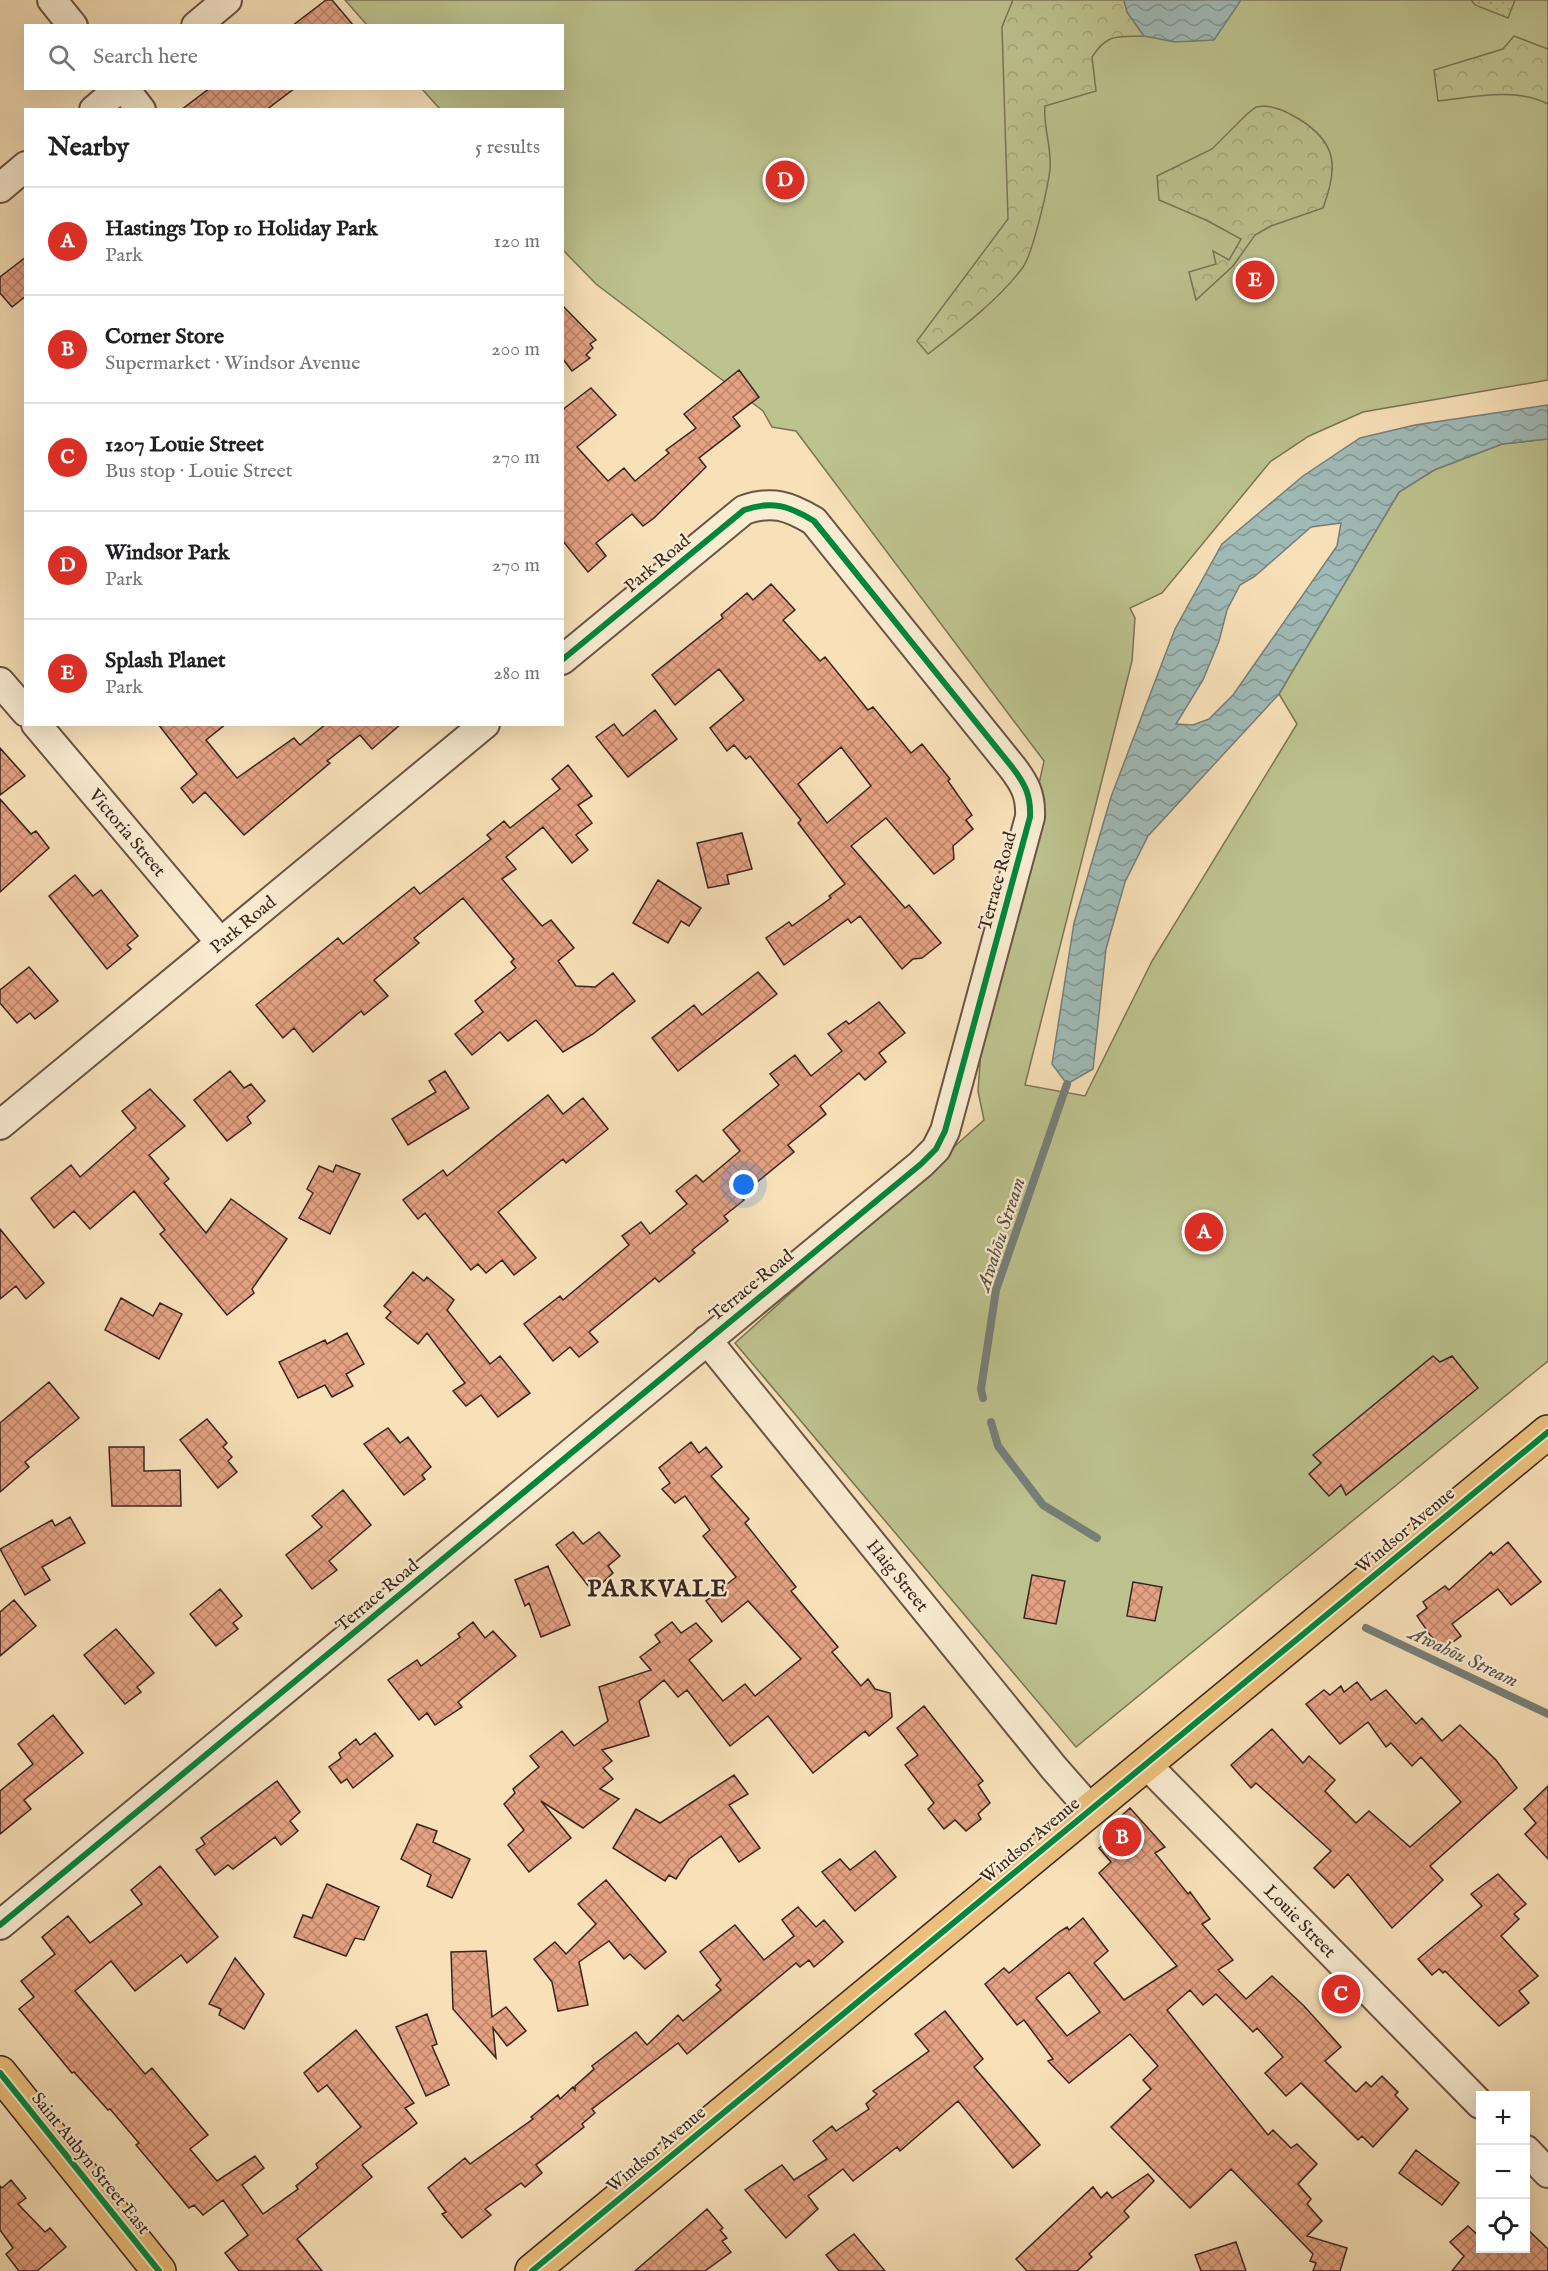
<!DOCTYPE html>
<meta charset="utf-8">
<style>
:root{--surface:#fff;--page:#f2f2f2;--text:#202124;--muted:#757577;--line:#e0e0e0;--accent:#d93025}
body{margin:0;font-family:"IM FELL English",serif;background:var(--page);color:var(--text)}
.controls{position:absolute;right:18px;bottom:18px;display:grid;overflow:hidden;border-radius:0px;box-shadow:0 6px 24px #0002}
.controls button{width:54px;height:54px;display:grid;place-items:center;padding:0;border:0;border-bottom:2px solid var(--line);background:var(--surface);color:var(--text);font:30px sans-serif}
.you{position:absolute;left:744px;top:1185px;width:21px;height:21px;margin:-15px;border:4px solid #fff;border-radius:50%;background:#1a73e8;box-shadow:0 0 0 9px #1a73e833}
.badge{display:grid;place-items:center;width:39px;height:39px;border-radius:50%;background:var(--accent);color:#fff;font-size:20px;font-weight:700}
.pin{position:absolute;translate:-50% -50%;border:3px solid #fff;box-shadow:0 2px 6px #0006}
.list{margin:0;padding:0;list-style:none}
h2{display:flex;justify-content:space-between;align-items:center;height:78px;margin:0;padding:0 24px;font-size:26px}
h2 small{font-size:20px;font-weight:400;color:var(--muted)}
.list li{display:grid;grid-template-columns:39px 1fr auto;gap:18px;align-items:center;box-sizing:border-box;height:108px;padding:0 24px;border-top:2px solid var(--line)}
.list b{display:block;font-size:22px;white-space:nowrap}
.list p{margin:0;font-size:20px;white-space:nowrap;color:var(--muted)}
.list em{font-size:20px;font-style:normal;color:var(--muted)}
.icon{flex:none;width:33px;height:33px;fill:none;stroke:currentColor;stroke-width:2;stroke-linecap:round;stroke-linejoin:round}
.map{position:relative;flex:none;width:1548px;height:2271px;overflow:hidden}
.search{position:absolute;background:var(--surface);box-shadow:0 6px 24px #0002;left:24px;top:24px;width:540px;height:66px;display:flex;align-items:center;gap:15px;box-sizing:border-box;padding:0 21px;border-radius:0px;color:var(--muted);font-size:22px}
.panel{position:absolute;background:var(--surface);box-shadow:0 6px 24px #0002;left:24px;top:108px;width:540px;height:618px;border-radius:0px}
.map>svg:first-child{display:block}
.green{fill:#bdc38f;stroke:#7b7456;stroke-width:1.5}
.forest{fill:url(#forest-crowns);stroke:#7b7456;stroke-width:1.5}
.garden{fill:url(#garden-dots);stroke:#7b7456;stroke-width:1.5}
.water{fill:url(#water-waves);stroke:#777f7a;stroke-width:1.5;fill-rule:evenodd}
.lines{fill:none;stroke-linecap:round;stroke-linejoin:round}
.stream{stroke:#777f7a;stroke-width:8}
.building{fill:url(#building-cross-hatch);stroke:#39251e;stroke-width:1.5;fill-rule:evenodd}
.minor-casing{stroke:#695445;stroke-width:32}
.major-casing{stroke:#39251e;stroke-width:36}
.minor{stroke:#faecd2;stroke-width:28}
.major{stroke:#ecc07c;stroke-width:33}
.cycleway-casing{stroke:#faecd2;stroke-width:10}
.cycleway{stroke:#00873e;stroke-width:6}
.labels{text-anchor:middle;stroke-width:4.5;stroke-linejoin:round;paint-order:stroke}
.street-label{font-size:18px;fill:#39251e;stroke:#faecd2}
.water-label{font-size:20px;font-style:italic;fill:#58524c;stroke:#faecd2}
.district-label{font-size:24px;font-weight:bold;letter-spacing:1.5px;fill:#39251e;stroke:#faecd2}
</style>
<div class="map">
<svg width="1548" height="2271" viewBox="0 0 1548 2271">
<defs>
<pattern id="forest-crowns" width="20" height="18" patternUnits="userSpaceOnUse" patternTransform="scale(1.5)"><rect width="20" height="18" fill="#bdc38f"/><path d="M2 6a3 3 0 1 1 6 0M12 15a3 3 0 1 1 6 0" fill="none" stroke="#a3a77b"/></pattern>
<pattern id="garden-dots" width="8" height="8" patternUnits="userSpaceOnUse" patternTransform="scale(1.5)"><rect width="8" height="8" fill="#bdc38f"/><path d="M2 2h.1M6 6h.1" fill="none" stroke="#a3a77b" stroke-width="1.8" stroke-linecap="round"/></pattern>
<pattern id="water-waves" width="16" height="10" patternUnits="userSpaceOnUse" patternTransform="scale(1.5)"><rect width="16" height="10" fill="#a0bbb8"/><path d="M0 5q4-4 8 0t8 0" fill="none" stroke="#839895"/></pattern>
<pattern id="building-cross-hatch" width="8" height="8" patternUnits="userSpaceOnUse" patternTransform="scale(1.5)"><rect width="8" height="8" fill="#e5a283"/><path d="M0 0l8 8M0 8l8-8" fill="none" stroke="#bb846b"/></pattern>
</defs>
<rect width="100%" height="100%" fill="#f8e1b9"/>
<filter id="stains"><feTurbulence type="fractalNoise" baseFrequency=".00333" numOctaves="4"/><feColorMatrix values="0 0 0 0 .2 0 0 0 0 .09 0 0 0 0 .02 0 0 0 .5 -.17"/></filter>
<radialGradient id="worn" r=".72"><stop offset=".6" stop-color="#630" stop-opacity="0"/><stop offset="1" stop-color="#630" stop-opacity=".3"/></radialGradient>
<path class="green" d="M345,0H1548V380L1363,412L1309,436L1270,462L1162,593L1130,608L1135,618L1132,661L1025,1085L1085,1096L1152,961L1297,724L1279,694L1399,492L1434,470L1502,444L1548,439V1361L1076,1747L735,1343L984,1120L978,1091L981,1049L1044,761L796,431L772,427L763,411L596,284L563,250L562,110L440,109L422,89L562,88V26L367,25Z"/>
<path class="forest" d="M1013,0H1124L1127,12L1144,36C1116,37 1108,33 1092,57L1096,91L1045,106C1043,128 1052,147 1050,169C1048,187 1033,253 1023,267C1000,299 959,330 928,354L917,341L1008,219L1002,27Z
M1514,36L1548,49V104C1514,87 1475,97 1438,101L1434,70L1503,49Z
M1264,106C1278,107 1287,112 1299,119C1338,143 1338,168 1323,208L1271,226L1255,235L1233,266L1196,300L1189,272L1216,264L1213,251L1229,260L1241,239L1206,220L1159,200L1157,176L1212,149L1247,114L1256,107Z"/>
<path class="garden" d="M1471,0H1515L1508,18L1475,5Z"/>
<path class="water" d="M1124,0H1241L1214,40L1175,42L1144,36L1127,12Z
M1548,405V439L1502,444L1434,470L1399,492L1279,694L1148,836L1125,882L1106,949L1093,1069L1067,1084L1052,1064L1074,923L1111,797L1175,629L1222,544L1303,476L1360,438L1415,425ZM1341,523L1337,546L1233,695L1209,719L1193,725L1176,724L1203,680L1219,641L1227,610L1240,585L1254,577L1311,527Z"/>
<g class="lines">
<path class="stream" d="M983,1398L981,1389L996,1290L1067,1084
M991,1422L998,1446L1043,1505L1097,1538
M1366,1628L1548,1714"/>
</g>
<path class="building" d="M326,0H332L354,26H292Z
M210,88H295L266,110H181Z
M26,257V296L12,307L0,293V277Z
M562,305L596,340L590,344L593,348L586,355L590,358L572,371L562,358Z
M739,370L759,397L733,417L740,426L699,458L706,467L654,518L643,526L632,514L596,543L606,556L588,572L562,540V410L591,388L616,415L577,447L608,481L624,468L635,481L669,453L666,450L696,428L684,414Z
M771,584L795,610L783,620L820,661L825,657L868,710L873,707L911,753L922,744L950,779L948,781L972,815L966,820L973,829L953,846L954,859L934,874L886,818L851,846L905,908L909,905L941,943L922,958L913,959L902,969L860,916L851,923L848,919L784,965L766,938L789,922L792,926L831,898L829,896L845,884L798,823L801,820L750,756L746,759L734,745L727,751L710,728L744,700L719,669L675,705L652,675L723,618L721,615L747,593L753,600ZM841,747L871,786L827,823L798,784Z
M655,710L677,739L628,777L596,737L614,724L623,736Z
M158,724H226L206,740L237,778L294,738L300,745L326,724H401L372,749L360,735L327,761L330,763L244,835L205,792L193,803L181,788L197,774Z
M0,748L25,776L0,795Z
M568,765L592,796L578,805L592,823L576,835L588,850L572,863L543,827L506,857L516,869L502,879L542,926L551,920L574,948L558,961L576,986L595,987L613,973L635,1001L593,1034L563,1052L536,1020L508,1041L500,1032L472,1055L455,1034L483,1012L475,1001L516,968L511,962L514,959L463,898L414,938L419,943L374,980L388,996L364,1015L361,1011L313,1052L294,1028L283,1038L256,1005L338,938L343,944L414,887L420,894L491,839L487,835L504,821L510,828L560,789L552,779Z
M0,799L31,834L36,831L49,848L0,892Z
M742,833L752,869L727,875L729,884L708,888L697,843Z
M75,875L93,896L101,890L138,936L127,945L131,949L107,969L49,896Z
M658,880L701,908L689,926L681,921L668,943L633,923Z
M29,967L58,1001L35,1019L30,1013L17,1023L0,1003V990Z
M758,972L777,994L678,1071L652,1038L694,1005L702,1015Z
M879,1002L905,1033L879,1053L886,1062L865,1080L859,1073L820,1106L826,1114L788,1145L794,1152L740,1196L744,1200L724,1216L728,1221L692,1250L695,1253L659,1282L655,1278L589,1332L598,1342L579,1357L570,1347L553,1361L524,1324L560,1296L563,1300L629,1245L622,1236L641,1222L650,1234L687,1204L676,1191L696,1175L703,1182L740,1151L723,1130L779,1085L770,1074L795,1055L811,1076L842,1051L828,1034L846,1021L849,1024Z
M230,1071L244,1088L251,1084L265,1101L247,1117L251,1123L227,1141L194,1100Z
M445,1071L469,1108L408,1145L392,1119L436,1092L429,1081Z
M150,1089L185,1126L149,1155L169,1179L164,1183L206,1233L231,1199L287,1239L252,1289L254,1293L227,1315L160,1234L165,1230L134,1191L90,1229L74,1211L54,1228L31,1198L71,1165L80,1177L136,1128L122,1111Z
M548,1095L563,1114L583,1098L608,1129L566,1163L563,1159L498,1212L536,1258L514,1275L502,1260L486,1273L478,1264L471,1270L425,1213L418,1219L403,1200L443,1170L447,1176Z
M336,1165L360,1174L330,1234L299,1218L313,1193L307,1189L319,1166L333,1172Z
M0,1229L44,1283L26,1299L16,1286L0,1299Z
M413,1272L424,1281L427,1277L454,1300L447,1310L490,1364L500,1356L530,1393L498,1417L481,1395L466,1406L453,1391L465,1383L427,1333L418,1344L386,1318L391,1312L384,1306Z
M121,1298L153,1316L160,1303L182,1314L159,1359L105,1330Z
M347,1333L364,1364L346,1374L353,1386L332,1397L325,1385L298,1398L279,1362L325,1340L327,1344Z
M1433,1356L1440,1362L1452,1356L1478,1388L1346,1495L1341,1485L1329,1496L1309,1474L1321,1463L1313,1455Z
M49,1382L79,1418L25,1462L29,1467L0,1492V1423Z
M207,1419L227,1443L223,1447L232,1457L228,1461L237,1472L218,1488L180,1440Z
M388,1428L400,1443L408,1437L431,1467L422,1475L425,1479L404,1495L364,1444Z
M691,1442L699,1453L706,1447L722,1467L711,1476L749,1519L745,1523L796,1587L791,1591L838,1647L832,1652L861,1686L868,1679L875,1689L890,1693L892,1717L869,1736L865,1731L813,1773L768,1716L730,1746L687,1690L678,1697L664,1680L639,1701L649,1736L602,1750L612,1761L603,1768L613,1779L600,1789L619,1799L583,1828L541,1801L571,1838L529,1872L508,1845L524,1830L504,1804L515,1793L513,1789L539,1767L530,1756L562,1731L574,1746L608,1721L599,1687L651,1670L640,1657L660,1642L655,1635L672,1622L681,1633L696,1623L712,1641L689,1660L723,1701L745,1684L755,1696L801,1659L748,1601L722,1622L706,1601L736,1577L703,1536L710,1530L685,1496L675,1503L662,1489L670,1483L659,1468Z
M109,1447H144V1471L180,1470L181,1506H112Z
M343,1490L371,1525L329,1561L337,1570L312,1589L286,1555L322,1527L312,1516Z
M70,1517L85,1543L42,1567L50,1580L25,1595L0,1549L52,1520L55,1526Z
M573,1532L583,1544L599,1532L620,1556L608,1566L613,1573L593,1592L556,1545Z
M1508,1542L1541,1582L1511,1605L1498,1589L1452,1624L1461,1636L1441,1651L1417,1616L1427,1608L1423,1602L1445,1586L1449,1590L1491,1552L1493,1555Z
M548,1566L570,1625L541,1637L529,1603L525,1606L515,1580Z
M1032,1575L1065,1581L1056,1624L1024,1618Z
M1133,1582L1162,1587L1155,1621L1127,1616Z
M220,1589L242,1616L233,1623L238,1629L216,1646L190,1614Z
M14,1600L36,1626L0,1656V1612Z
M473,1622L485,1638L493,1631L516,1656L458,1702L462,1707L435,1725L427,1713L419,1720L388,1680L417,1660L421,1666L460,1637L458,1634Z
M116,1629L154,1673L137,1687L141,1692L125,1704L84,1655Z
M1357,1682L1371,1700L1386,1690L1416,1724L1422,1718L1442,1741L1460,1725L1496,1760L1517,1788L1430,1866L1443,1880L1392,1928L1348,1874L1334,1888L1314,1868L1331,1851L1256,1783L1251,1788L1231,1765L1272,1729L1303,1763L1309,1756L1335,1780L1325,1791L1356,1823L1369,1811L1410,1847L1461,1802L1421,1757L1412,1766L1391,1743L1386,1747L1368,1722L1340,1744L1306,1704L1324,1690L1330,1695L1341,1686L1344,1692Z
M924,1706L983,1781L978,1785L990,1803L978,1814L981,1819L966,1831L955,1820L944,1829L928,1809L934,1803L905,1765L918,1755L897,1728Z
M53,1715L83,1753L24,1800L31,1809L0,1834V1791L33,1764L18,1744Z
M375,1733L393,1756L353,1788L347,1779L341,1783L329,1767L341,1758L339,1753L356,1739L360,1745Z
M734,1775L748,1794L729,1805L760,1848L739,1862L721,1836L689,1859L676,1879L669,1875L665,1881L613,1848L636,1809L660,1823Z
M277,1781L300,1812L290,1821L298,1831L281,1845L275,1837L233,1869L228,1865L215,1875L196,1850L205,1844L201,1838Z
M1548,1786V1859L1525,1834L1536,1823L1524,1809Z
M1130,1808L1165,1847L1155,1853L1188,1894L1190,1892L1210,1919L1202,1924L1233,1960L1218,1970L1246,1999L1272,1976L1304,2006L1341,2047L1325,2061L1356,2092L1366,2082L1371,2087L1382,2076L1398,2092L1395,2095L1408,2109L1373,2147L1362,2136L1358,2140L1301,2083L1286,2096L1265,2073L1283,2057L1257,2028L1253,2032L1216,1994L1203,2005L1190,1990L1167,2010L1268,2135L1273,2130L1291,2148L1297,2144L1317,2164L1298,2184L1311,2199L1307,2204L1322,2221L1307,2236L1347,2248L1340,2271H1313L1316,2263L1310,2261L1313,2254L1231,2169L1190,2208L1111,2127L1151,2089L1143,2080L1158,2066L1130,2034L1069,2083L1048,2061L1053,2059L1024,2020L1017,2025L985,1984L1004,1968L1009,1973L1059,1932L1067,1927L1069,1930L1083,1918L1108,1951L1094,1963L1124,2000L1177,1966L1099,1873L1111,1862L1099,1848L1107,1841L1101,1834ZM1069,1972L1100,2012L1067,2036L1036,1998Z
M417,1824L437,1831L433,1842L470,1859L452,1898L427,1886L431,1875L401,1859Z
M875,1851L896,1877L855,1911L822,1872L840,1859L850,1870Z
M160,1866L218,1937L187,1963L181,1955L135,1991L111,1961L75,1991L145,2074L152,2068L208,2135L190,2149L217,2181L255,2156L264,2168L242,2185L263,2214L298,2189L296,2186L318,2168L316,2164L361,2127L327,2085L318,2092L304,2073L356,2030L414,2103L405,2108L417,2123L362,2165L372,2177L297,2239L322,2271H239L225,2253L248,2235L223,2200L203,2215L194,2205L189,2208L136,2145L139,2143L110,2109L108,2110L74,2072L72,2073L19,2009L34,1997L21,1981L55,1954L42,1937L68,1916L90,1943L142,1904L131,1890Z
M1498,1874L1526,1904L1514,1914L1519,1919L1501,1936L1538,1976L1519,1991L1529,2003L1499,2026L1445,1971L1443,1973L1439,1969L1432,1975L1418,1959L1482,1906L1471,1894Z
M606,1880L666,1952L645,1969L630,1954L624,1959L609,1941L579,1962L588,2005L558,2011L552,1982L534,1959L555,1942L566,1954L596,1924L578,1904Z
M327,1884L379,1907L364,1940L355,1938L346,1956L294,1937L303,1915L312,1918Z
M798,1907L816,1927L824,1920L843,1942L814,1967L809,1960L800,1967L796,1963L687,2054L678,2043L592,2109L595,2113L582,2124L584,2127L536,2165L542,2173L525,2187L521,2183L485,2209L491,2215L462,2238L442,2214L446,2212L428,2188L465,2158L470,2164L533,2119L531,2117L558,2095L560,2099L573,2087L575,2090V2086L594,2069L592,2066L636,2032L647,2045L678,2015L683,2021L721,1990L716,1985L721,1980L700,1952L735,1925L764,1960L794,1936L782,1920Z
M486,1951L492,2017L506,2007L526,2031L507,2046L493,2028L496,2058L453,2009L451,1952Z
M235,1958L264,1994L244,2029L219,2015L221,2009L209,2004Z
M945,2011L983,2059L974,2067L1040,2145L1013,2168L958,2101L900,2151L897,2147L853,2181L843,2169L808,2196L818,2209L786,2238L745,2190L782,2165L794,2180L827,2159L813,2141L832,2126L836,2131L869,2109L866,2104L877,2094L873,2091L929,2051L915,2034Z
M427,2014L437,2044L432,2046L449,2085L426,2096L396,2027Z
M1416,2150L1459,2183L1442,2205L1399,2173Z
M1148,2174L1154,2181L1124,2211L1129,2217L1089,2254L1092,2257L1077,2271H1027L1016,2259L1093,2187L1101,2198L1107,2192L1112,2198Z
M11,2180L26,2198L18,2204L45,2232L50,2228L66,2247L37,2271H19L6,2254L13,2248L0,2230V2186L2,2188Z
M707,2209L723,2228L720,2230L727,2238L722,2241L731,2252L705,2271H635Z
M1468,2226L1480,2237V2248H1526V2228L1548,2249V2271H1452L1464,2256L1450,2242Z
M854,2234L885,2271H839L826,2255Z
M1236,2242L1246,2271H1201L1195,2255Z"/>
<g class="lines">
<g class="minor-casing">
<g id="minor">
<path d="M52,0L73,26"/>
<path d="M196,26L227,0"/>
<path d="M124,88L141,110"/>
<path d="M94,110L120,88"/>
<path d="M0,188L26,166"/>
<path d="M0,682L26,712"/>
<path id="s1" d="M36,724L220,942"/>
<path id="s2" d="M0,1125L485,724"/>
<path id="s3" d="M707,1340L1054,1768L1090,1809"/>
<path id="s4" d="M1146,1764L1480,2104"/>
<path d="M0,1925L921,1164L936,1149L945,1131L1030,817C1031,795 1025,784 1012,767L814,521C789,506 772,500 744,510L562,660"/>
<path d="M1526,2150L1548,2173"/>
</g>
</g>
<g class="major-casing">
<path id="major" d="M0,2073L159,2271
M532,2271L1548,1432"/>
</g>
<use href="#minor" class="minor"/>
<use href="#major" class="major"/>
<g class="cycleway-casing">
<path id="cycleway" d="M0,1925L921,1164L936,1149L945,1131L1030,817C1031,795 1025,784 1012,767L814,521C789,506 772,500 744,510L562,660
M0,2073L159,2271
M532,2271L1548,1432"/>
</g>
<use href="#cycleway" class="cycleway"/>
</g>
<g class="labels">
<g class="street-label">
<text transform="translate(657 563) rotate(-40)" y="6">Park Road</text>
<text dy="6" stroke="none"><textPath href="#s1" startOffset="142">Victoria Street</textPath></text>
<text transform="translate(997 881) rotate(-75)" y="6">Terrace Road</text>
<text dy="6" stroke="none"><textPath href="#s2" startOffset="315">Park Road</textPath></text>
<text transform="translate(751 1285) rotate(-39)" y="6">Terrace Road</text>
<text transform="translate(1405 1530) rotate(-40)" y="6">Windsor Avenue</text>
<text dy="6" stroke="none"><textPath href="#s3" startOffset="303">Haig Street</textPath></text>
<text transform="translate(377 1595) rotate(-40)" y="6">Terrace Road</text>
<text transform="translate(1030 1840) rotate(-40)" y="6">Windsor Avenue</text>
<text dy="6" stroke="none"><textPath href="#s4" startOffset="220">Louie Street</textPath></text>
<text transform="translate(656 2149) rotate(-40)" y="6">Windsor Avenue</text>
<text transform="translate(91 2163) rotate(51)" y="6">Saint Aubyn Street East</text>
</g>
<g class="water-label">
<text transform="translate(1000 1234) rotate(-72)" y="7">Awahōu Stream</text>
<text transform="translate(1464 1656) rotate(25)" y="7">Awahōu Stream</text>
</g>
<g class="district-label">
<text x="658" y="1596">PARKVALE</text>
</g>
</g>
<rect width="100%" height="100%" filter="url(#stains)"/>
<rect width="100%" height="100%" fill="url(#worn)"/>
</svg>
<div class="controls">
<button>+</button>
<button>−</button>
<button><svg class="icon" aria-label="locate" viewBox="0 0 24 24"><circle cx="12" cy="12" r="6"/><path d="M12 2v4M12 18v4M2 12h4M18 12h4"/></svg></button>
</div>
<div class="you"></div>
<div class="pin badge" style="left:1204px;top:1232px">A</div>
<div class="pin badge" style="left:1122px;top:1837px">B</div>
<div class="pin badge" style="left:1341px;top:1994px">C</div>
<div class="pin badge" style="left:785px;top:180px">D</div>
<div class="pin badge" style="left:1255px;top:280px">E</div>
<div class="search"><svg class="icon" aria-label="search" viewBox="0 0 24 24"><circle cx="10" cy="10" r="6"/><path d="M15 15l6 6"/></svg>Search here</div>
<section class="panel">
<h2>Nearby<small>5 results</small></h2>
<ul class="list">
<li><span class="badge">A</span><div><b>Hastings Top 10 Holiday Park</b><p>Park</p></div><em>120 m</em></li>
<li><span class="badge">B</span><div><b>Corner Store</b><p>Supermarket · Windsor Avenue</p></div><em>200 m</em></li>
<li><span class="badge">C</span><div><b>1207 Louie Street</b><p>Bus stop · Louie Street</p></div><em>270 m</em></li>
<li><span class="badge">D</span><div><b>Windsor Park</b><p>Park</p></div><em>270 m</em></li>
<li><span class="badge">E</span><div><b>Splash Planet</b><p>Park</p></div><em>280 m</em></li>
</ul>
</section>
</div>
